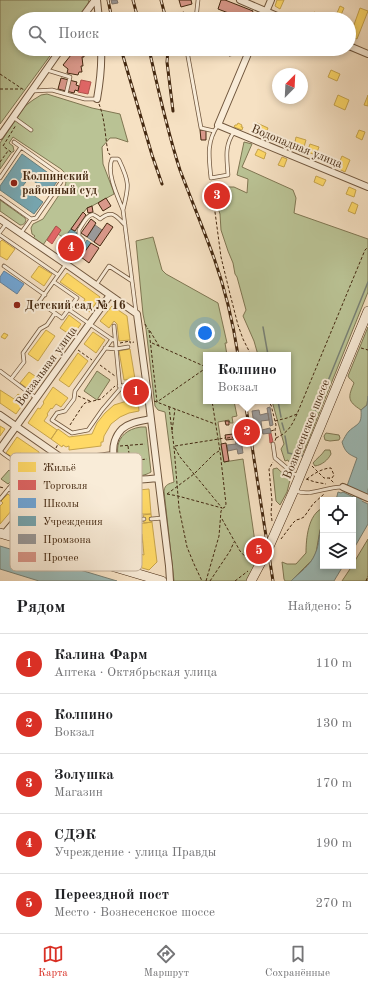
<!DOCTYPE html>
<html lang="ru">
<meta charset="utf-8">
<style>
:root{--surface:#fff;--page:#f2f2f2;--text:#202124;--muted:#757577;--line:#e0e0e0;--accent:#d93025}
body{margin:0;font-family:"Old Standard TT",serif;background:var(--page);color:var(--text)}
.controls{position:absolute;right:12px;bottom:12px;display:grid;overflow:hidden;border-radius:0px;box-shadow:0 2px 6px #0003}
.controls button{width:36px;height:36px;display:grid;place-items:center;padding:0;border:0;border-bottom:1px solid var(--line);background:var(--surface);color:var(--text);font:20px sans-serif}
.compass{position:absolute;left:272px;top:68px;width:36px;height:36px;border-radius:50%;background:var(--surface);box-shadow:0 2px 6px #0003;rotate:24deg}
.you{position:absolute;left:205px;top:333px;width:14px;height:14px;margin:-10px;border:3px solid #fff;border-radius:50%;background:#1a73e8;box-shadow:0 0 0 6px #1a73e833}
.badge{display:grid;place-items:center;width:26px;height:26px;border-radius:50%;background:var(--accent);color:#fff;font-size:13px;font-weight:700}
.pin{position:absolute;translate:-50% -50%;border:2px solid #fff;box-shadow:0 1px 4px #0006}
.popup{position:absolute;left:203px;top:352px;width:88px;height:52px;box-sizing:border-box;display:grid;place-content:center;border-radius:0px;background:var(--surface);filter:drop-shadow(0 1px 3px #0005);font-size:13px;white-space:nowrap;color:var(--muted)}
.popup b{font-size:15px;color:var(--text)}
.popup::after{content:'';position:absolute;left:50%;top:100%;margin-left:-8px;border:8px solid transparent;border-top-color:var(--surface)}
.list{margin:0;padding:0;list-style:none}
h2{display:flex;justify-content:space-between;align-items:center;height:52px;margin:0;padding:0 16px;font-size:17px}
h2 small{font-size:13px;font-weight:400;color:var(--muted)}
.list li{display:grid;grid-template-columns:26px 1fr auto;gap:12px;align-items:center;box-sizing:border-box;height:60px;padding:0 16px;border-top:1px solid var(--line)}
.list b{display:block;font-size:15px;white-space:nowrap}
.list p{margin:0;font-size:13px;white-space:nowrap;color:var(--muted)}
.list em{font-size:13px;font-style:normal;color:var(--muted)}
.icon{flex:none;width:22px;height:22px;fill:none;stroke:currentColor;stroke-width:2;stroke-linecap:round;stroke-linejoin:round}
.map{position:relative;flex:none;width:368px;height:581px;overflow:hidden}
.search{position:absolute;background:var(--surface);box-shadow:0 2px 6px #0003;left:12px;right:12px;top:12px;height:44px;display:flex;align-items:center;gap:10px;box-sizing:border-box;padding:0 14px;border-radius:22px;color:var(--muted);font-size:15px}
.sheet{height:352px;background:var(--surface)}
nav{display:flex;justify-content:space-around;align-items:center;box-sizing:border-box;height:56px;border-top:1px solid var(--line);background:var(--surface);font-size:11px;color:var(--muted)}
nav a{display:grid;justify-items:center;gap:2px}
nav .on{color:var(--accent)}
.map>svg:first-child{display:block}
.green{fill:#bac395;stroke:#7f7652}
.water{fill:#9dbcb9;stroke:#798175}
.homes{fill:#ffd966;stroke:#c7a44c}
.shops{fill:#e06666;stroke:#b1534c}
.schools{fill:#6fa8dc;stroke:#62829f}
.public{fill:#76a5af;stroke:#67807f}
.industry{fill:#999;stroke:#807770}
.lines{fill:none;stroke-linecap:round;stroke-linejoin:round}
.stream{stroke:#798175;stroke-width:1.5}
.river{stroke:#9dbcb9;stroke-width:10}
.building{fill:#d9988a;stroke:#442810}
.lane-casing{stroke:#70563d;stroke-width:4.5}
.street-casing{stroke:#70563d;stroke-width:8}
.secondary-casing{stroke:#442810;stroke-width:10}
.path{stroke:#442810;stroke-width:1;stroke-dasharray:3 2;stroke-linecap:butt}
.lane{stroke:#f9ecd8;stroke-width:3}
.street{stroke:#f9ecd8;stroke-width:6}
.secondary{stroke:#f9ecd8;stroke-width:9}
.rail-casing{stroke:#442810;stroke-width:3}
.rail{stroke:#f9ecd8;stroke-width:1.5;stroke-dasharray:4.5;stroke-linecap:butt}
.poi-dot{fill:#8f2418;stroke:#f9ecd8;stroke-width:1.5}
.labels{text-anchor:middle;stroke-width:4;stroke-linejoin:round;paint-order:stroke}
.street-label{font-size:12px;fill:#442810;stroke:#f9ecd8}
.poi-label{font-size:12px;font-weight:bold;fill:#442810;stroke:#f9ecd8;text-anchor:start}
.key{fill:#f9ecd8;stroke:#c3b19c;stroke-width:1}
.key-label{font-size:11px;fill:#442810}
</style>
<div class="map">
<svg width="368" height="581" viewBox="0 0 368 581">
<rect width="100%" height="100%" fill="#f6e1c3"/>
<filter id="stains"><feTurbulence type="fractalNoise" baseFrequency=".005" numOctaves="4"/><feColorMatrix values="0 0 0 0 .2 0 0 0 0 .09 0 0 0 0 .02 0 0 0 .5 -.17"/></filter>
<radialGradient id="worn" r=".72"><stop offset=".6" stop-color="#630" stop-opacity="0"/><stop offset="1" stop-color="#630" stop-opacity=".3"/></radialGradient>
<path class="green" d="M0,0H89L88,4L77,19H19V49H55L0,124Z
M47,94L92,108L120,114L128,142L116,138H110L102,147L103,164L113,190L114,194L92,206L87,208L64,238L58,234L61,230L56,226L43,245L33,238L35,236L32,234L31,228L33,224L43,219L65,186C67,179 67,174 61,169L13,137L9,143L13,146L14,151L13,152H12L0,169V143L25,106L33,100L41,95Z
M244,142L252,144L242,167L293,190L296,198L294,213L368,239V292L304,451L300,458L289,462L288,460L285,461L281,449L284,444L272,401H288V355H258L254,341L243,316L246,310L237,277L235,274L233,263L228,251L221,230L220,214L217,205L222,204L223,201L219,187H234L247,193L248,179L237,175Z
M0,200L25,218L26,220C25,223 24,225 20,225L0,211Z
M153,237L162,270L166,274L218,303L227,343H225L227,355H206V401H234L237,416L232,417L233,423H230L229,420L218,422L224,462L243,459L256,549L244,552L253,563L256,565L247,581H174L164,491C165,484 169,484 174,482L165,412L158,410L155,406L146,329L143,314L136,241Z
M368,327V396L367,405L361,410C347,401 348,397 354,383C352,380 349,379 348,376Z
M97,371L110,380L97,400L84,391Z
M141,427H146L151,472C122,490 98,433 141,427Z
M326,433L339,435L340,438L339,440L330,441L325,440L324,436Z
M325,450H330L331,454C328,460 322,465 315,466L313,463C317,458 321,456 325,450Z
M277,468L290,480L287,492L280,505L276,501L273,473V469Z
M9,470L16,476L8,484L1,479Z
M109,502L121,509L115,519L103,512Z
M323,508V523L320,530L316,553L312,560L291,581H285L284,579L282,562L287,564H296L306,553C306,539 308,514 323,508Z
M368,539V581H342L352,566H353V564Z"/>
<path class="water" d="M368,396V496L347,486L357,458C348,454 345,452 342,442C344,439 346,434 349,431C358,423 362,425 361,410L367,405Z
M338,492L341,493L343,492L368,504V524L353,550V500H336Z
M323,523V566H343L334,581H291C299,573 311,565 315,554C320,544 318,533 323,523Z
M0,546L117,581H39L0,569Z"/>
<path class="homes" d="M277,0H284L280,9L275,6Z
M340,6L344,8L341,15L337,13Z
M360,8L368,11L357,39L350,36Z
M314,12L321,15L320,19H311Z
M322,49H330L328,54L321,51Z
M331,70L340,74L337,81L328,77Z
M338,95L349,100L345,110L334,105Z
M368,95V106L364,105Z
M238,123L242,125L241,127H243L242,130L234,127L235,125H237Z
M257,123L268,128L264,137L253,132Z
M359,130L365,132L362,140L356,137Z
M296,137L306,140L303,150L294,147Z
M310,144L319,147L316,155L307,152Z
M258,149L266,153L264,159L255,155Z
M342,156L350,160L345,172L337,168Z
M282,157L287,159L284,167L278,165Z
M316,176L326,180L323,186L314,182Z
M349,187L356,190L354,197L346,194Z
M352,202L358,205L355,214L348,211Z
M2,240L15,249L7,260L0,256V242Z
M39,266L52,274L44,286L31,277Z
M67,273L100,297L90,312L81,306L85,299L60,282Z
M112,306L127,316L130,340L119,341L117,324L114,321L109,328L100,321Z
M69,315L81,324L72,336L60,328Z
M46,330L55,336L38,361L28,354Z
M93,332L105,340L96,353L84,344Z
M4,333L8,335L5,339L1,337Z
M130,349L135,379L124,380L119,351Z
M78,353L88,361L69,387L59,380Z
M29,372L41,380L32,392L20,383Z
M53,387L68,398L61,407L56,404L52,409L51,408L47,414L48,415L44,421L57,430L51,439L28,423L38,408L40,409L44,403L43,402Z
M137,387L139,411L129,413L120,417L111,424L104,436L103,442H101V446L69,450V446L66,447L63,445L62,447L51,439L58,429L69,437L92,434L97,423L105,413L114,405L127,401V397H124L123,389Z
M0,390L14,399L18,394L26,400L16,414L0,403Z
M0,426L5,429L0,436Z
M17,437L39,452L42,475L24,496L14,487L20,479L22,481L30,472L28,458L20,453L16,460L6,453Z
M104,466L109,475L116,482L126,487L139,490L149,489L151,514H140L139,504L125,501L117,497L104,489L94,479L75,481L67,492L58,484L66,474L68,475L71,474L70,470Z
M53,490L62,498L41,523L59,529L55,541L30,533L29,531L26,529V526L27,524L28,521Z
M8,494L18,503L0,524V506L3,503L1,501Z
M151,514L152,522L144,523L143,515Z
M152,522L157,562L149,570L122,562L126,550L144,555L142,534H140L138,524Z
M62,531L120,549L117,560L59,543Z"/>
<path class="shops" d="M81,80L91,82L88,94L78,92Z
M56,226L61,230L52,244L47,240Z
M269,433H271L273,442L270,443Z
M93,490L105,499L95,513L91,509L95,503L92,500L89,504L85,501Z"/>
<path class="schools" d="M4,271L24,284L17,294L0,282V277Z"/>
<path class="public" d="M22,154L58,180L50,192L29,178L22,187L43,202L34,214L0,190V186Z
M71,229L77,233L72,239L83,246L87,240L91,243L81,259L60,244Z"/>
<path class="industry" d="M111,0H117L118,3L112,4Z
M95,225L102,230L94,242L87,237Z
M270,407L273,425L270,426L267,408Z
M259,410L260,415L268,413L269,420L261,421L262,430L255,431L252,411Z
M270,428L271,433L263,434L262,430Z
M240,433L243,453L238,454L237,449L228,451L227,445L236,444L234,434Z
M261,548L262,553L258,554L257,549Z"/>
<g class="lines">
<path class="stream" d="M263,327L268,355
M278,401L281,417
M282,423L284,430
M285,436L288,453L303,456
M298,455L368,282"/>
<path class="river" d="M353,509L368,475"/>
</g>
<path class="building" d="M179,0H191L192,4L181,7Z
M221,0H225L253,11L250,19H244L218,9Z
M184,12L186,19H171L170,16Z
M71,49H85V52H84V57H82L83,66H81L82,72H79L78,75L67,73L68,69L63,65L71,55L69,54L72,50Z
M228,49H239L240,54L229,56Z
M61,78L77,82L76,85L79,86L78,91L75,90L74,93L58,89Z
M200,130H206V140H201Z
M106,198L111,206L103,211L98,203Z
M92,206L93,212L88,213L87,208Z
M83,212L86,215L75,231L71,229Z
M91,219L96,223L87,237L81,233Z
M107,223L113,227L100,246L94,242Z
M91,243L99,248L89,263L81,257Z
M225,421H229V425H226Z
M233,434L234,439L226,440L225,435Z
M226,443L229,461L224,462L221,444Z"/>
<g class="lines">
<g class="lane-casing">
<path id="lane" d="M196,19L198,0
M187,51L201,128L214,131
M33,91L52,90L66,94L70,77L47,70
M66,94L85,99H97
M13,117L31,130
M218,125C206,142 209,158 211,178L228,175C227,159 224,146 234,132
M14,142L59,174L61,182L36,218L31,219L21,233
M0,178L21,147
M0,197L31,219
M123,210C129,186 130,183 119,160L118,159H112C106,173 118,197 123,210L136,312
M0,232L6,224
M0,235L58,275
M83,240L79,236V230C82,226 88,212 94,215C96,216 98,217 100,219C112,209 116,216 125,225
M4,266L45,295
M54,282L77,298L62,318L55,313
M96,285L109,266L132,281
M68,309L113,340
M112,339L75,391L74,399L65,411L57,413L52,420L72,433L88,430L102,410L120,389L114,326
M105,348L116,349L128,347
M0,371L36,398
M11,379L24,362L23,353L40,329L47,325L55,313L39,302L66,264
M119,386L132,385
M273,444L275,458L294,474L298,475
M0,451C7,458 24,464 20,475L0,499
M48,482L66,497L70,499L84,502L91,507
M95,482L112,498L135,509L140,542L138,548L135,549H132L47,523L45,520C56,508 67,496 78,484Z
M9,488L20,497
M296,491C311,497 327,486 343,487
M151,519L163,518
M137,520L144,519
M55,547L61,527V502
M119,566L125,546"/>
</g>
<g class="street-casing">
<path id="street" d="M97,0L99,19
M240,0L284,19
M81,19L95,0
M263,19L271,0
M349,46L368,54
M250,49L218,125L368,187
M97,99C100,82 102,66 101,49
M0,136L61,49
M0,219L73,269L137,314L149,403L169,566L170,581
M0,415L66,461L113,455
M151,419C141,421 130,422 122,429C108,443 111,470 130,478C139,481 150,479 158,478
M0,449L110,295
M343,487L368,498
M4,534L66,461"/>
</g>
<g class="secondary-casing">
<path id="secondary" d="M0,533L162,581
M251,581L268,549L294,490L368,311"/>
</g>
<path class="path" d="M0,74L24,90
M0,89H21
M99,104C105,119 105,136 108,152L110,155
M11,152L3,146L16,125
M0,162L8,151
M211,182L221,257L230,294L238,325L243,339L251,355
M145,324L148,329
M149,330L157,402L206,368
M150,331L159,346
M120,343L130,341V343L134,342
M152,343L206,367
M361,348L368,350
M78,350L92,360
M100,365L115,376
M78,396L90,401
M154,401L215,424
M266,401L271,405L276,425L275,430L276,438L275,441
M169,407L172,431L175,409
M275,421L287,418L297,414L365,250L368,247
M70,425L83,405L85,403L101,399L115,386
M172,431L174,447L179,508L187,547L194,564L202,581
M271,431L274,430
M227,438L234,437
M276,438C289,432 292,425 297,414
M120,446L145,444
M128,446L130,461
M175,446L225,438
M56,448L58,444
M175,448L180,457L222,508
M122,462L147,459
M312,466L324,478H329L334,483
M306,479L315,482L326,484
M307,479C313,474 323,468 331,468L334,475L332,478H329
M0,487L4,488
M167,494L194,474L214,454L219,451
M167,494L178,496L222,508
M81,506L94,521L112,528L134,545
M222,519L240,551L252,564
M272,521L271,513L272,501L269,469L273,462
M67,524L92,523L112,510L115,504
M113,528L132,521
M281,539L293,523L296,520L300,519L304,517L313,504L324,494
M45,559L46,555
M206,581L219,536L221,511L223,508L225,507L226,504L220,451L212,401
M210,581L230,551L234,542
M235,581L248,571
M366,581L368,576"/>
<use href="#lane" class="lane"/>
<use href="#street" class="street"/>
<use href="#secondary" class="secondary"/>
<g class="rail-casing">
<path id="rail" d="M108,0L112,19
M133,0L138,19
M161,0L166,19
M121,49L152,155L162,184
M149,49C158,89 167,130 180,170C191,199 203,228 214,258C225,289 233,322 238,355
M168,49L167,62L173,111
M245,401L273,581"/>
</g>
<use href="#rail" class="rail"/>
</g>
<g class="poi-dot">
<circle cx="14" cy="183" r="4"/>
<circle cx="17" cy="305" r="4"/>
</g>
<g class="labels">
<g class="street-label">
<text transform="translate(297 146) rotate(22)" y="4">Водопадная улица</text>
<text transform="translate(46 366) rotate(-54)" y="4">Вокзальная улица</text>
<text transform="translate(306 429) rotate(-68)" y="4">Вознесенское шоссе</text>
</g>
<g class="poi-label">
<text x="22" y="180">Колпинский<tspan x="22" dy="14">районный суд</tspan></text>
<text x="25" y="309">Детский сад № 16</text>
</g>
</g>
<rect x="10" y="453" width="132" height="118" rx="6" class="key"/>
<rect x="18" y="462" width="18" height="10" fill="#ffd966"/>
<rect x="18" y="480" width="18" height="10" fill="#e06666"/>
<rect x="18" y="498" width="18" height="10" fill="#6fa8dc"/>
<rect x="18" y="516" width="18" height="10" fill="#76a5af"/>
<rect x="18" y="534" width="18" height="10" fill="#999"/>
<rect x="18" y="552" width="18" height="10" fill="#d9988a"/>
<g class="key-label">
<text x="43" y="471">Жильё</text>
<text x="43" y="489">Торговля</text>
<text x="43" y="507">Школы</text>
<text x="43" y="525">Учреждения</text>
<text x="43" y="543">Промзона</text>
<text x="43" y="561">Прочее</text>
</g>
<rect width="100%" height="100%" filter="url(#stains)"/>
<rect width="100%" height="100%" fill="url(#worn)"/>
</svg>
<div class="controls">
<button><svg class="icon" aria-label="locate" viewBox="0 0 24 24"><circle cx="12" cy="12" r="6"/><path d="M12 2v4M12 18v4M2 12h4M18 12h4"/></svg></button>
<button><svg class="icon" aria-label="layers" viewBox="0 0 24 24"><path d="M12 4l9 5-9 5-9-5zM3 14l9 5 9-5"/></svg></button>
</div>
<svg class="compass" viewBox="-18 -18 36 36"><path d="M0-13l5 13h-10z" fill="#e53935"/><path d="M0 13l5-13h-10z" fill="#757577"/></svg>
<div class="you"></div>
<div class="pin badge" style="left:136px;top:392px">1</div>
<div class="pin badge" style="left:247px;top:432px">2</div>
<div class="popup"><b>Колпино</b>Вокзал</div>
<div class="pin badge" style="left:217px;top:196px">3</div>
<div class="pin badge" style="left:71px;top:248px">4</div>
<div class="pin badge" style="left:259px;top:551px">5</div>
<div class="search"><svg class="icon" aria-label="search" viewBox="0 0 24 24"><circle cx="10" cy="10" r="6"/><path d="M15 15l6 6"/></svg>Поиск</div>
</div>
<section class="sheet">
<h2>Рядом<small>Найдено: 5</small></h2>
<ul class="list">
<li><span class="badge">1</span><div><b>Калина Фарм</b><p>Аптека · Октябрьская улица</p></div><em>110 m</em></li>
<li><span class="badge">2</span><div><b>Колпино</b><p>Вокзал</p></div><em>130 m</em></li>
<li><span class="badge">3</span><div><b>Золушка</b><p>Магазин</p></div><em>170 m</em></li>
<li><span class="badge">4</span><div><b>СДЭК</b><p>Учреждение · улица Правды</p></div><em>190 m</em></li>
<li><span class="badge">5</span><div><b>Переездной пост</b><p>Место · Вознесенское шоссе</p></div><em>270 m</em></li>
</ul>
</section>
<nav>
<a class="on"><svg class="icon" aria-label="map" viewBox="0 0 24 24"><path d="M3 6l6-2 6 2 6-2v14l-6 2-6-2-6 2zM9 4v14M15 6v14"/></svg>Карта</a>
<a><svg class="icon" aria-label="directions" viewBox="0 0 24 24"><path d="M12 3l9 9-9 9-9-9zM9 14v-3h6M13 9l2 2-2 2"/></svg>Маршрут</a>
<a><svg class="icon" aria-label="saved" viewBox="0 0 24 24"><path d="M7 4h10v16l-5-4-5 4z"/></svg>Сохранённые</a>
</nav>
